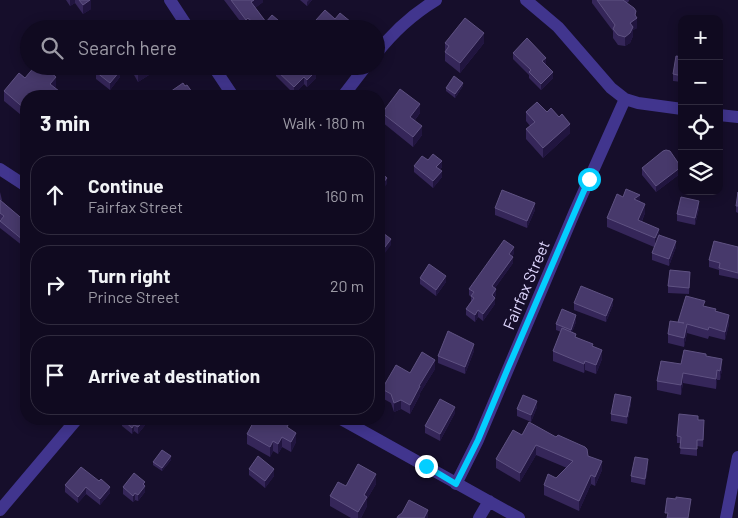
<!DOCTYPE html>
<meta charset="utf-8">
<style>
:root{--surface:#100a20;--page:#1e182d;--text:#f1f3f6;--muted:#9c9aa5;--line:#302b3e}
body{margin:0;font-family:Barlow,sans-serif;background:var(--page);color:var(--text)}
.controls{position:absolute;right:15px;top:15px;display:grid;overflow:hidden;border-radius:10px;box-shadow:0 2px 12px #0003}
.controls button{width:45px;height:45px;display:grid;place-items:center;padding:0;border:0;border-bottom:1px solid var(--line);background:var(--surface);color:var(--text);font:25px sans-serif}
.stop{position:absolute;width:15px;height:15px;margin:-11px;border:4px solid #04ceff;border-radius:50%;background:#fff}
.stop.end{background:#04ceff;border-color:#fff;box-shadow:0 1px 5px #0008}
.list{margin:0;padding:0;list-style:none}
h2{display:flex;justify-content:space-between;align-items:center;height:65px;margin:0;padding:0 20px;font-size:21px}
h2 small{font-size:16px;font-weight:400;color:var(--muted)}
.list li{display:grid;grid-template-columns:32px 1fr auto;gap:15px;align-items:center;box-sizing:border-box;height:80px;margin:0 10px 10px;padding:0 10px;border:1px solid var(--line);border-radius:20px}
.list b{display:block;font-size:19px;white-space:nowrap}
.list p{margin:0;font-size:16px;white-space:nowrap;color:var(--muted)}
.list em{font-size:16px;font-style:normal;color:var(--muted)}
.icon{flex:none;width:28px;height:28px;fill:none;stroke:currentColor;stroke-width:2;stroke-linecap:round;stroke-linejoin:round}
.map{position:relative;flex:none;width:738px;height:518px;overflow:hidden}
.search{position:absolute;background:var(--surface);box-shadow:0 2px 12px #0003;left:20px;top:20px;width:365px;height:55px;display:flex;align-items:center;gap:12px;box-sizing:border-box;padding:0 18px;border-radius:28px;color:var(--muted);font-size:19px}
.panel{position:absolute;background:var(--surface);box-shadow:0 2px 12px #0003;left:20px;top:90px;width:365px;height:335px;border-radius:20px}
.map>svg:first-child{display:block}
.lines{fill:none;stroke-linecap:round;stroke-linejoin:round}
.minor{stroke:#41358e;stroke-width:12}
.wall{fill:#352659}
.shaded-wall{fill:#21153f}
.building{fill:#47396b;stroke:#5f5282}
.route{stroke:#04ceff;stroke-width:6}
.labels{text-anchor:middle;stroke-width:4;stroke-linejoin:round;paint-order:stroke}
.street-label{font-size:16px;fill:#e0d8ff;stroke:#160e2b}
</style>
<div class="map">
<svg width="738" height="518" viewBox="0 0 738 518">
<rect width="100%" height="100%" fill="#160e2b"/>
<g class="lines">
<path class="minor" d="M170,0L189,29
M526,0L558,27L611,88L625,99L638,103L682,109
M376,54C393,32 413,14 436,0
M213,66L233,96
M343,96L366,66
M719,115L738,117
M0,169L26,186
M341,419L519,518
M456,484L478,440L575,211L625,99
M0,510L77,419
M479,518L489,501
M726,518L738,457"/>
</g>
<path class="wall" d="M66,0H91V9L83,14L75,3L70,6Z
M224,0H263V2L255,8L266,22L285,29H250L248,27L246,29Z
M300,0H312L307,6Z
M592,0H629V1L627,3L636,16L637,28L633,30V36L630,43L625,46L618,45L613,38V31L592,3Z
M445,43H484L460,73L445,61Z
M513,53L546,64V65L553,78L541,90L529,78V75L513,59Z
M682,57V82L673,81V74Z
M129,66H163L138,82Z
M279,66H311L316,78L307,87L304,84L294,94L276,76V70L279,68Z
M96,72L120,77L110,90L96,79Z
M25,78L56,87H55L59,96H26V119L4,101V91Z
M463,86L455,98L446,91V88Z
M526,112H547L559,117L570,133L543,158L526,139V129L530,126L526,121Z
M382,113H420L415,120L422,135L413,147L382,122Z
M428,160L442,167L440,169L442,177L433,188L414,172V166Z
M642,168L681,173L656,192L642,175Z
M0,192L2,200L1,201L26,222V242L23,246L0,228V221L1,220L0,219Z
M738,192V213L736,212V206Z
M623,197L640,201L645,213L642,221L676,247L669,266L652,260V253L654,247L607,227V218Z
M495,208L535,210L527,228L495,215Z
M699,208L695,225L677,221V214Z
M738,247V279L719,275V270L709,267V260Z
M514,254L512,256L513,263L495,288L496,295L495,297V304L483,321L478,317L475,322L466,315V309L471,301V297L469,295V289Z
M420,278L446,282L436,296L420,284Z
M690,278L689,294L668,293V286Z
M574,303L613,305L606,322L574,310Z
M705,306L716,311L729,324L725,340L709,336L708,339L687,333L684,347L668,343V334L678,322Z
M576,322L572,332L576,337L593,346L602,359L596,374L585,370L584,373L553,361V351L561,332L556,330V324Z
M474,351L465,374L438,363V356Z
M706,356L722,369L720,380H717L716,389L683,383L681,395L657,390V381L681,364Z
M435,369L420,393V395L410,414L401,409L394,412L391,403L382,398V389L410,373Z
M631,403L627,424L611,421V414Z
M537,407L531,422L517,416V409Z
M455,413L440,441L425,433V426Z
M122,419H150L138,434L134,431L132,434L122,426Z
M253,420L289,429L296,442L291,452L282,447L278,454L273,451L270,457L247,444V434L253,424Z
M698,420L704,427L703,447L697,446V456L680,454L681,443H677V436Z
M522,435L588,456L602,470L595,486L591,484L579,511L544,495V485L556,478L567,468L536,455L520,482L496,468V459Z
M171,460L162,471L153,465V462Z
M648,466L645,485L631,482V476Z
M81,467L110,493L100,505L86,494L78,503L65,492V485Z
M249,469L274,476L265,488L249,475Z
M376,484L367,499V506L361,518H351L330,506V496L346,486Z
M123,487L145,488V492L138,501L135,500L133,502L123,494Z"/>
<path class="shaded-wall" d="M70,0H75V3L70,6Z
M90,0H91V9L83,14V5Z
M254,0H263V2L251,11V2Z
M309,0H312L307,6V2Z
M636,11V19L637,18V28L633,30V36L630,43L625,46V37L635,15Z
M248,18V27L246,29V20Z
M351,22V29H347V27Z
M484,33V43L460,73V63Z
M546,58V64L542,68V61Z
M147,66H163L138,82V72Z
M120,71V77L110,90V83Z
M316,71V78L307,87V80Z
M553,72V78L541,90V84Z
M56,77V87L50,93V84Z
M304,77V84L294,94V87Z
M463,83V86L455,98V94Z
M59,91V96H54Z
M420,104V113L410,126V117Z
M570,124V133L543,158V148Z
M422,126V135L413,147V137Z
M442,161V167L436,173V167Z
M681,167V173L656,192V186Z
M442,171V177L433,188V181Z
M387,178V184L379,195V188Z
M640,195V204L634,199Z
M699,201V208L695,225V218Z
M535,203V210L527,228V221Z
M645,204V213L638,229V220Z
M659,229V239L655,247V238Z
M26,235V242L23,246V240Z
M391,239V245L379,261V255Z
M676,241V247L669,266V259Z
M514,247V254L509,260V254Z
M513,257V263L492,292V286Z
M446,276V282L436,296V290Z
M496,289V295L492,302V295Z
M495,298V304L483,321V314Z
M613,299V305L606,322V316Z
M478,310V317L475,322V315Z
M576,315V322L571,336V330Z
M729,315V324L725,340V332Z
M687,324V333L684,347V338Z
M474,344V351L465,374V367Z
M602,350V359L596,374V365Z
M722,359V369L720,380V371Z
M435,360V369L420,393V395L410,414V405L419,386Z
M585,361V370L584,373V364Z
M717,370V380L716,389V379Z
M683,373V383L681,395V385Z
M631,397V403L627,424V417Z
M401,400V409L394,412V403Z
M537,401V407L531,422V415Z
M455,407V413L440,441V434Z
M145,419H150L138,434V427Z
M134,425V431L132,434V428Z
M296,433V442L291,452V442Z
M282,437V447L278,454V444Z
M273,441V451L270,457V447Z
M536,445V455L520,482V473Z
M171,456V460L162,471V468Z
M648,459V466L645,485V479Z
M602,461V470L595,486V477Z
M274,469V476L265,488V481Z
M376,474V484L367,499V506L361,518H358V512L364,495Z
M591,475V484L579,511V501Z
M145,482V492L138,501V495Z
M86,487V494L78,503V497Z
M110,487V493L100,505V499Z
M135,493V500L133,502V496Z
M428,510V518H423Z"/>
<path class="building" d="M79,0H90L83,5Z
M231,0H254L251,2L266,22L272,15L285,26L282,29H261L248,18L246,20Z
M597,0H623L634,8L636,11L635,15L637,18L630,23L633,27L630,33L625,37L618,35L613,29L615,25Z
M325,10L335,19L340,13L351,22L347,27L349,29H314L319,23L316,20Z
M465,18L484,33L460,63L445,52L449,46L445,43Z
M527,38L546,58L542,61L553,72L541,84L529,72L531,70L513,53Z
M676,56L682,57V76L673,74Z
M35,66H43L56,77L50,84L59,91L54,96H49L46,94L44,96H26V110L4,91L19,73L25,78Z
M101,66H115L120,71L110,83L96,72Z
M134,66H147L138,72Z
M280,66H311L316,71L307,80L304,77L294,87L276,70Z
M454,76L463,83L455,94L446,88Z
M183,83L185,86L187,85L195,96H169L167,94Z
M400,89L420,104L410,117L422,126L413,137L382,113Z
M537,102L547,112L551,108L559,117L562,114L570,124L543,148L526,129L535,122L526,112Z
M666,150L670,151L681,167L656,186L642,168L663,151Z
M433,154L442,161L436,167L442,171L433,181L414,166L422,156L428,160Z
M379,171L387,178L379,188Z
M626,189L640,195L634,199L645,204L638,220L659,229L655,238L607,218L617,194L623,197Z
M502,190L535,203L527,221L495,208Z
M738,192V206H736Z
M681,197L699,201L695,218L677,214Z
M0,200L26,222V235L23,240L0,221L4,216L0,213Z
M379,230L391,239L379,255Z
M659,235L676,241L669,259L652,253Z
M504,240L514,247L509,254L513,257L492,286L496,289L492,295L495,298L483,314L478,310L475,315L466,309L474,298L471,296L474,292L469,289Z
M714,241L738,247V273L719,268L720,263L709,260Z
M429,264L446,276L436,290L420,278Z
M670,270L690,272L689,288L668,286Z
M581,286L613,299L606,316L574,303Z
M686,296L705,301L703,306L716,309L715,311L729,315L725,332L709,327L708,330L687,324L684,338L668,334L670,321L684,323L678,322Z
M562,309L576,315L571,330L556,324Z
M562,328L576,334L575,337L593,344L592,346L602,350L596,365L585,361L584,364L553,351Z
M448,331L474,344L465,367L438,356Z
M684,350L706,354V356L722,359L720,371L717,370L716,379L683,373L681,385L657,381L661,361L681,364Z
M422,352L435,360L419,386H420L410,405L401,400L394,403L391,394L382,389L396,365L410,373Z
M615,394L631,397L627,417L611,414Z
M523,395L537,401L531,415L517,409Z
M440,399L455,407L440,434L425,426Z
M679,414L698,416V420H704L703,440H697V449L680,448L681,437L677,436Z
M122,419H145L138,427L134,425L132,428Z
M253,419H283L289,423L287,427L296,433L291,442L282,437L278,444L273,441L270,447L247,434L254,421L253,420Z
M529,422L556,437L558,435L585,447L587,449L588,456L602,461L595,477L591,475L579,501L544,485L548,474L556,478L573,461L536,445L520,473L496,459L513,430L522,435Z
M162,450L171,456L162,468L153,462Z
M258,456L274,469L265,481L249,469Z
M635,457L648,459L645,479L631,476Z
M358,464L376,474L364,495L367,497L358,512L330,496L338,482L346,486Z
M81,467L99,481L101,479L110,487L100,499L86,487L78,497L65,485Z
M134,473L145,482L143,484L145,486L138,495L135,493L133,496L123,487Z
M676,497L691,499L688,518H667L668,513H665L667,498L676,499Z
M409,500L428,510L424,518H397L398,516L402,513Z"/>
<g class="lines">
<path class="route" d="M426,466L456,484L478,440L508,368L589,179"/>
</g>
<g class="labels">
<g class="street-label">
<text transform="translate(526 285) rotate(-67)" y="6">Fairfax Street</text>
</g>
</g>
</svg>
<div class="controls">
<button>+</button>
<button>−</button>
<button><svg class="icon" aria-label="locate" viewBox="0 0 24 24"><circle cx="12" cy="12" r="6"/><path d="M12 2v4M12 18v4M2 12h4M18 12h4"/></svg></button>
<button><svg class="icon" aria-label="layers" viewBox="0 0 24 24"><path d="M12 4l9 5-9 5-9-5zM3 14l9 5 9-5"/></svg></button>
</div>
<div class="stop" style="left:589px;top:179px"></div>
<div class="stop end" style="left:426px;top:466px"></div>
<div class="search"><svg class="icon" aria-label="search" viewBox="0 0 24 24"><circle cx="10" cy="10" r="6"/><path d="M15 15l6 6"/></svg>Search here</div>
<section class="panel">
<h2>3 min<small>Walk · 180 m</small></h2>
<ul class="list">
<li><svg class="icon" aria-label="ahead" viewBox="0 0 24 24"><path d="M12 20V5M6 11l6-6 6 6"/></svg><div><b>Continue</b><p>Fairfax Street</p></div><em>160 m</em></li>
<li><svg class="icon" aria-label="right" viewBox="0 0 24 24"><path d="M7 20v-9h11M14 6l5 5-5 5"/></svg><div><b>Turn right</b><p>Prince Street</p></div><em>20 m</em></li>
<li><svg class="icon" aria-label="arrive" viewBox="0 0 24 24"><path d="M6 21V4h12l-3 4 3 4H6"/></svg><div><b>Arrive at destination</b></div></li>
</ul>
</section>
</div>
